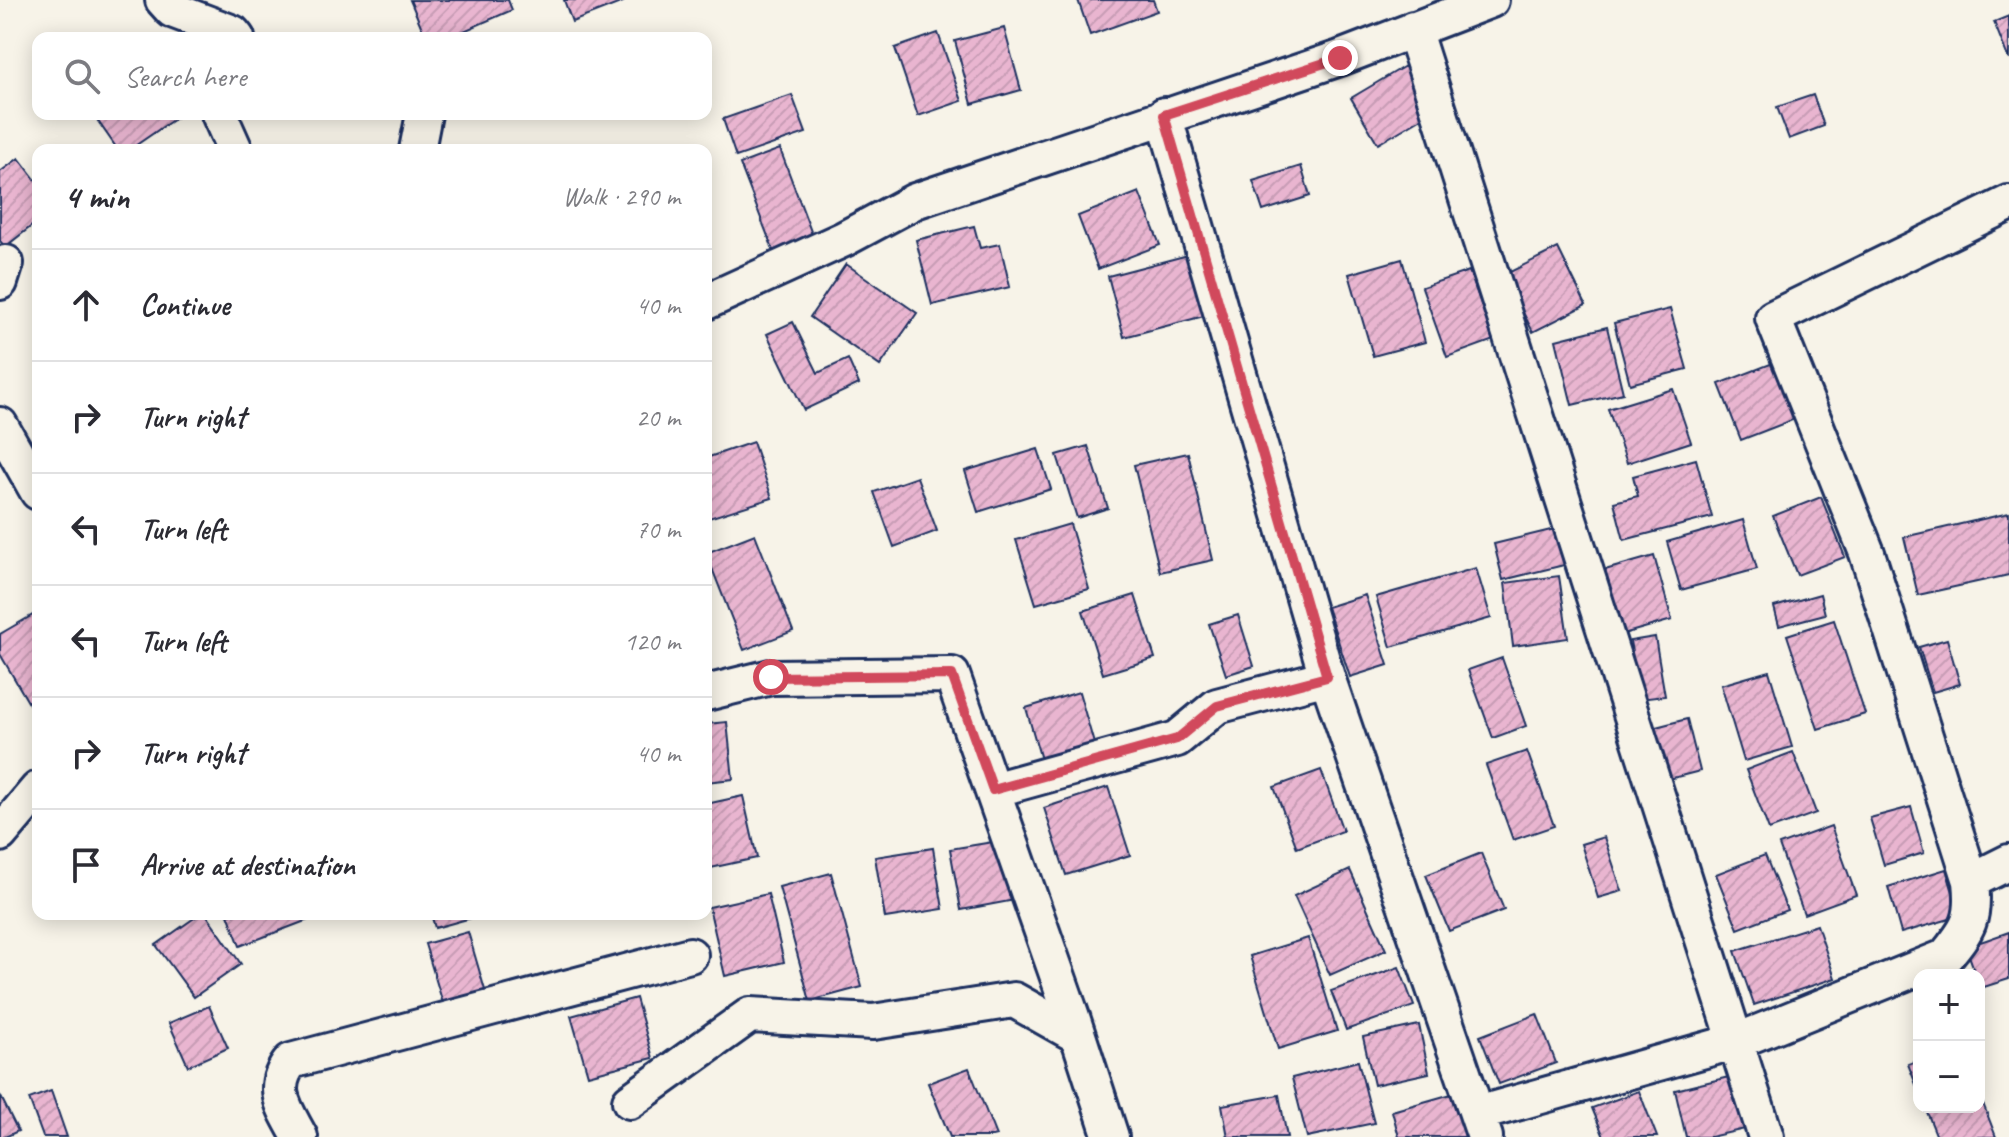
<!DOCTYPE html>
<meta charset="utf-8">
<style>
:root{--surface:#fff;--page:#f2f2f3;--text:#2b2b33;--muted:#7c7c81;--line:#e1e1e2}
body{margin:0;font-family:Caveat,sans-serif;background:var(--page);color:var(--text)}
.controls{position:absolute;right:24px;bottom:24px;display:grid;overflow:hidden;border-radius:16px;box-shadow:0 4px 20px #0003}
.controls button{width:72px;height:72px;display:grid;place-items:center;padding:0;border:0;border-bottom:2px solid var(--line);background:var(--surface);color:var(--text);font:40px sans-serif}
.stop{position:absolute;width:24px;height:24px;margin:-18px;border:6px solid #d1495b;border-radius:50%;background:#fff}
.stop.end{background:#d1495b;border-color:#fff;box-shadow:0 2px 8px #0008}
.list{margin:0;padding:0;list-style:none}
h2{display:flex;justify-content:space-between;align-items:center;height:104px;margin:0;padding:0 32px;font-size:34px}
h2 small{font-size:26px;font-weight:400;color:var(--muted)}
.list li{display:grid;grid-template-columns:52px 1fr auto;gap:24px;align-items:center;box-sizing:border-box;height:112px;padding:0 32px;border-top:2px solid var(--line)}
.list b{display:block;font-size:30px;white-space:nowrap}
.list em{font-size:26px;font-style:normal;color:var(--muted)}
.icon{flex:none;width:44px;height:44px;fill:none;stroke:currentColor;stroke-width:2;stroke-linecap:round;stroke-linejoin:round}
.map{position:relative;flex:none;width:2009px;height:1137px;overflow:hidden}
.search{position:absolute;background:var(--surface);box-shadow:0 4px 20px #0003;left:32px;top:32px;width:680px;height:88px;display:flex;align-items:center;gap:20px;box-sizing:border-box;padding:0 28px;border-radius:16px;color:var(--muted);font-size:30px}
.panel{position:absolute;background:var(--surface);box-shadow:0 4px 20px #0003;left:32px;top:144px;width:680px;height:776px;border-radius:16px}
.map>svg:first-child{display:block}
.building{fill:url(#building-hatch);stroke:#1b2f5e;stroke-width:2}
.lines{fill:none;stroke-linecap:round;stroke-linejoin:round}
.street-casing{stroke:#1b2f5e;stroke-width:40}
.street{stroke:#f7f3e8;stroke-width:34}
.route{stroke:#d1495b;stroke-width:10}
</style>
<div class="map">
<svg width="2009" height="1137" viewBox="0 0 2009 1137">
<defs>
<pattern id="building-hatch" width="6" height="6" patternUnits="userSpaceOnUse" patternTransform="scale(2)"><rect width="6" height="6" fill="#e9b5d0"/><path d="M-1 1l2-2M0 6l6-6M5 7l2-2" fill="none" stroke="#c79cb5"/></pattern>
</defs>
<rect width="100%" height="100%" fill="#f7f3e8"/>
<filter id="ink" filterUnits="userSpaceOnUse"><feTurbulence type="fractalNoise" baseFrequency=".0125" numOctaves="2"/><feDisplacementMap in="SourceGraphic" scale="16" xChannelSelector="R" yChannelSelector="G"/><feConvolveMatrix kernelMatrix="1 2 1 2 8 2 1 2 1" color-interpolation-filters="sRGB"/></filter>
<g filter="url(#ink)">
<path class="building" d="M410,0H508L512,10L448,38H426Z
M564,0H622L623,2L572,22Z
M1078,0H1153L1157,11L1090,35Z
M2009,16V60L1994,22Z
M1004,28L1021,90L972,104L955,41Z
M938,33L962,101L918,116L895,48Z
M1405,66L1432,112L1378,144L1351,98Z
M792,95L806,133L736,157L723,119Z
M1813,95L1824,126L1789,139L1777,107Z
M93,114H175L177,117L129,150H118Z
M780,149L813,237L774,252L740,164Z
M19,158L38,183V221L5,247L0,241V172Z
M1301,166L1310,196L1263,211L1253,181Z
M1139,192L1160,245L1098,269L1078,216Z
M974,226L980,248L1000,244L1010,287L932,305L916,240Z
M1558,248L1586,305L1533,332L1504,275Z
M1192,254L1208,315L1124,337L1108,276Z
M1402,259L1425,342L1373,356L1349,274Z
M846,264L917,313L880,366L810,317Z
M1469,271L1494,340L1447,357L1422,287Z
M1670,309L1687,369L1630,384L1614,323Z
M793,322L818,373L848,359L859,384L804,410L767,334Z
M1607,327L1623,393L1572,405L1556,340Z
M1773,363L1795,419L1741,440L1719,384Z
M1673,389L1691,442L1627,463L1608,409Z
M753,442L772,498L706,519V458Z
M1088,446L1108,508L1077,518L1057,455Z
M1038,449L1051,489L978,512L965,471Z
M1188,453L1213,560L1160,572L1134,465Z
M1696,459L1712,517L1624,540L1614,502L1638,496L1633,476Z
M917,477L937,531L894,547L874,492Z
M1821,497L1845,557L1797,575L1773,516Z
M2009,513V575L1918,595L1904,537Z
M1743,520L1757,569L1681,590L1667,542Z
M1070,524L1089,589L1036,604L1016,540Z
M1555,529L1564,565L1503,580L1494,544Z
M755,534L793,631L744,650L706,553Z
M1654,556L1672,620L1623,634L1605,570Z
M1476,568L1491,618L1391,647L1376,597Z
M1559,576L1568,638L1513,646L1505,583Z
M1820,594L1825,614L1779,626L1774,607Z
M1135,595L1155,658L1103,674L1083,611Z
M1365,595L1388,665L1350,677L1327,607Z
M38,612V719L0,654V634Z
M1238,615L1254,666L1226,675L1209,624Z
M1834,620L1865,714L1818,729L1787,635Z
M1655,637L1665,696L1640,699L1630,641Z
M1947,639L1960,684L1933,692L1919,647Z
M1502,658L1526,726L1493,738L1468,670Z
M1769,671L1792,747L1744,761L1721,685Z
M1079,692L1095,747L1042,763L1026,708Z
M1687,719L1700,771L1661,781L1648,729Z
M727,722L733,779L706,782V724Z
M1527,751L1554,826L1513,840L1486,765Z
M1793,752L1816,813L1769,830L1746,770Z
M1321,770L1343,831L1297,848L1274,787Z
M1108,787L1130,855L1066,875L1044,808Z
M743,796L757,858L706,869V804Z
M1911,807L1924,853L1884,865L1870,818Z
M1831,826L1856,895L1804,914L1779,845Z
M1604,837L1622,891L1598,898L1581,844Z
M1005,840L1015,900L961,910L950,849Z
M933,848L943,909L885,918L875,857Z
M1481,853L1504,910L1449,931L1426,875Z
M1765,855L1787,910L1738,929L1716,874Z
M1946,869L1960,916L1901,933L1888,887Z
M1350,870L1386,950L1330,975L1294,896Z
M831,873L862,987L810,1001L779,887Z
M768,894L784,962L725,976L709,907Z
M200,914H206L241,964L194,997L156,945Z
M228,914H321V915L240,946Z
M431,914H477L478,916L435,928Z
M1817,925L1835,978L1754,1005L1735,951Z
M468,932L487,997L445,1010L425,944Z
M2009,932V979L1981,988L1979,975H1976L1966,947Z
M1308,938L1337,1031L1278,1049L1250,956Z
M1399,967L1414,1006L1346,1030L1331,991Z
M636,998L653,1058L588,1075L571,1016Z
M209,1006L228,1048L188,1066L169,1023Z
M1537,1014L1556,1063L1499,1084L1480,1036Z
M1419,1025L1429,1073L1374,1085L1363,1037Z
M1919,1060V1092L1908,1064Z
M1358,1061L1374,1123L1307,1137L1292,1078Z
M969,1068L996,1136L992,1137H950L928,1083Z
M1733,1076L1745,1129L1710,1137H1686L1675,1090Z
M51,1091L67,1137H43L29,1099Z
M1639,1091L1657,1137H1604L1592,1108Z
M1455,1093L1468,1137H1399L1392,1111Z
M1979,1093L1996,1137H1937L1925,1107H1979Z
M0,1095L18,1131L5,1137H0Z
M1279,1095L1287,1137H1228L1222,1105Z"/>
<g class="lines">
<g class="street-casing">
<path id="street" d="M163,0L172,10L233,33L237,38
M1413,29L1766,1137
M219,114L235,150
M1164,115L1327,677L1485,1137
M417,150L424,114
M0,282L6,263
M706,302L844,239L915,201L1340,58L1491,0
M0,425L38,492
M706,693L771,677L952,675L1072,1017L1111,1137
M993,790L1177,739L1217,706L1327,677
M0,834L38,789
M1971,881L2009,862
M630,1101L750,1015L873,1022L1014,1000L1078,1036
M1477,1114L1737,1041L1945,957C1969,928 1975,919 1971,881L1867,553L1773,318L2009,203
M300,1137C286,1110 268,1089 291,1061L690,955"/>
</g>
<use href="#street" class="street"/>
</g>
</g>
<g class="lines" filter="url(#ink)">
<path class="route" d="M771,677L952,675L993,790L1177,739L1217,706L1327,677L1164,115L1340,58"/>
</g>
</svg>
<div class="controls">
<button>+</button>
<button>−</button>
</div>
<div class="stop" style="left:771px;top:677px"></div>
<div class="stop end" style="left:1340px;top:58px"></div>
<div class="search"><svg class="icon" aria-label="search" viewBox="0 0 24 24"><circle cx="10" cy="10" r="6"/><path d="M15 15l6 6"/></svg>Search here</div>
<section class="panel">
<h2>4 min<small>Walk · 290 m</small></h2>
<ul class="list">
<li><svg class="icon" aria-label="ahead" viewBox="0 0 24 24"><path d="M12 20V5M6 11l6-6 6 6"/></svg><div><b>Continue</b></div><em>40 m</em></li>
<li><svg class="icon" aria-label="right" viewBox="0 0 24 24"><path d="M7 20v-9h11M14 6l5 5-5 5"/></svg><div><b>Turn right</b></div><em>20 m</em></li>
<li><svg class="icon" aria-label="left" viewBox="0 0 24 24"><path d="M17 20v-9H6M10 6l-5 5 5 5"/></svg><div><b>Turn left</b></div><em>70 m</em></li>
<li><svg class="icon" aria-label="left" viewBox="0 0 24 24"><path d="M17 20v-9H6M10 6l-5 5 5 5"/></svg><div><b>Turn left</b></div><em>120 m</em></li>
<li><svg class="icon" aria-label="right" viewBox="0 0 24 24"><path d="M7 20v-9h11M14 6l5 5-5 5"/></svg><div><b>Turn right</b></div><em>40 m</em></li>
<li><svg class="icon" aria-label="arrive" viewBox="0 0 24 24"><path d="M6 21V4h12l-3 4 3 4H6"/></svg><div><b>Arrive at destination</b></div></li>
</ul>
</section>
</div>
